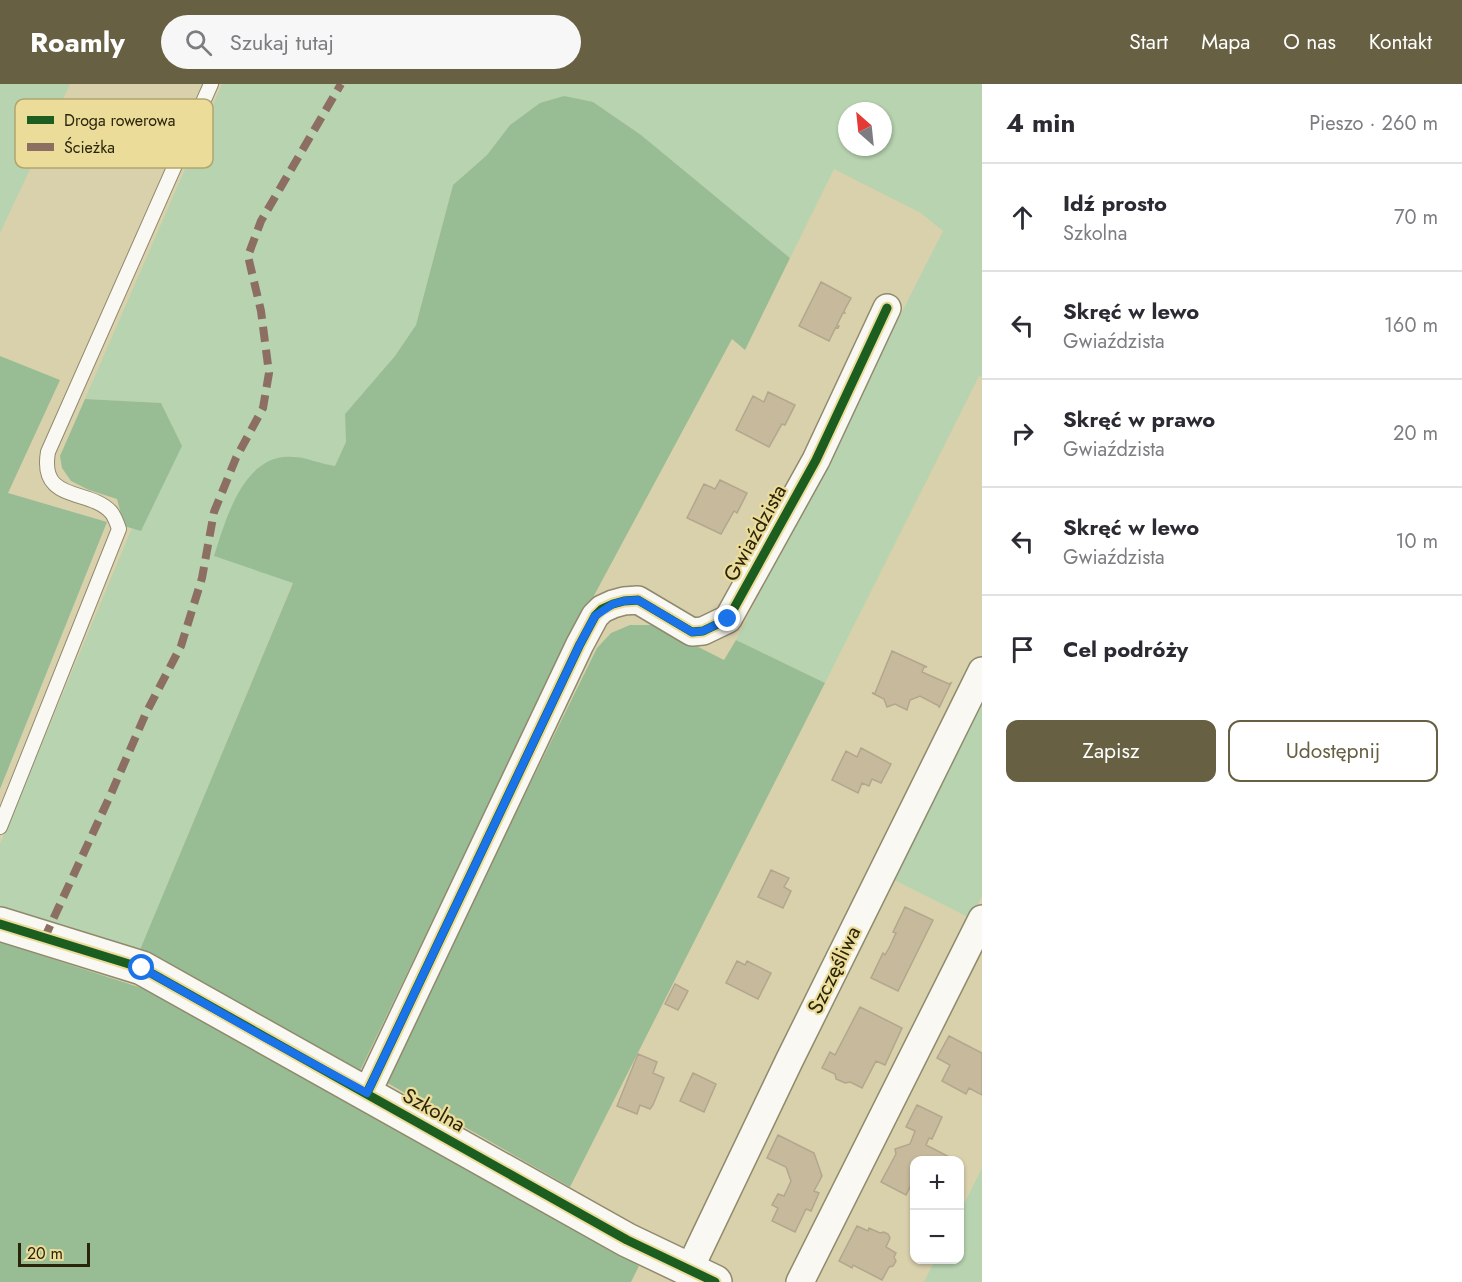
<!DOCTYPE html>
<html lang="pl">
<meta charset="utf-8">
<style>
:root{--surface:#fff;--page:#f7f7f7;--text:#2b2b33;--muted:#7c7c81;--line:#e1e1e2;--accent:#676042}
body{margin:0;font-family:Jost,sans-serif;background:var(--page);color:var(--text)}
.controls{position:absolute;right:18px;bottom:18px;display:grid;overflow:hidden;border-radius:12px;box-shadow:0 2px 4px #0004}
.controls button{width:54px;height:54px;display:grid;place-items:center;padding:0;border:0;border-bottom:2px solid var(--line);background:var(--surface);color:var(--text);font:30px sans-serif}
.compass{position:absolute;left:838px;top:18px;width:54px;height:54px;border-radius:50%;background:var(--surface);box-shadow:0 2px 4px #0004;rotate:333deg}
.scale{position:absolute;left:18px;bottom:15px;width:72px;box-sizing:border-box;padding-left:6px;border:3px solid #2a2409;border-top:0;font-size:16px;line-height:21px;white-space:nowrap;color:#2a2409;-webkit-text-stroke:4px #ebdc9a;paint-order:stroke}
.stop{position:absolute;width:18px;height:18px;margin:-14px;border:4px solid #1a73e8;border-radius:50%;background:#fff}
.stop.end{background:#1a73e8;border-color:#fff;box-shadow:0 2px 6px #0008}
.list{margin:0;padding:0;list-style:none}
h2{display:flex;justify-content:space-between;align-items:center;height:78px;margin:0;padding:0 24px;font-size:26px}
h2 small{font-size:20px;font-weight:400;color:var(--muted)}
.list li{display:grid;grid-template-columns:39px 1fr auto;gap:18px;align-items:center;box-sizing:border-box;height:108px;padding:0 24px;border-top:2px solid var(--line)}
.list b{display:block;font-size:22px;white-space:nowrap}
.list p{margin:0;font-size:20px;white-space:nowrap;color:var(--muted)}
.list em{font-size:20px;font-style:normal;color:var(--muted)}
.actions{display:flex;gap:12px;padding:18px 24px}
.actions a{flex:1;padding:14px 0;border:2px solid var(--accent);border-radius:12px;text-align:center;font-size:21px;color:var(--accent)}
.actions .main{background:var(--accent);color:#fff}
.icon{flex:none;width:33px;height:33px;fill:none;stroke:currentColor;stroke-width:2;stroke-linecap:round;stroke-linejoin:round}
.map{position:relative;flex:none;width:982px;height:1198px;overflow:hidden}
header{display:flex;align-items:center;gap:36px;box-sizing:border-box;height:84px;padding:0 30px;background:var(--accent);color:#fff}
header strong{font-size:28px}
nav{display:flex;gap:33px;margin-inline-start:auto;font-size:21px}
.search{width:420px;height:54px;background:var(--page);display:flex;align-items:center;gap:15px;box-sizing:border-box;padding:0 21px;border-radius:33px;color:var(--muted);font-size:22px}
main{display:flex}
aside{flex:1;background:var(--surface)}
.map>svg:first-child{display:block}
.green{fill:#b7d3af;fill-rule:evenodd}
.forest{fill:#98bd94}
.building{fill:#c6b99c;stroke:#b2a78d;stroke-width:1.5}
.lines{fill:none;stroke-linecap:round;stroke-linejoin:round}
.lane-casing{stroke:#908a6d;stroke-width:16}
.street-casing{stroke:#908a6d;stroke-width:30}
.secondary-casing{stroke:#908a6d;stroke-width:36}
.lane{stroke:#f9f8f3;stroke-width:14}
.street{stroke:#f9f8f3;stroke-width:27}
.secondary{stroke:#f9f8f3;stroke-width:33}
.quiet{stroke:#8d6e63;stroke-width:8;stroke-dasharray:15 8;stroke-linecap:butt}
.cycleway-casing{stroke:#ebdc9a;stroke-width:13}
.cycleway{stroke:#1b5e20;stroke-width:9}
.route{stroke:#1a73e8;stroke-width:8}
.labels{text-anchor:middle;stroke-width:4.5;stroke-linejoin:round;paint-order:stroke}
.street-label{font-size:21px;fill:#2a2409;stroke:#ebdc9a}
.key{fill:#ebdc9a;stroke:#b1a56e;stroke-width:1.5}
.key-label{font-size:16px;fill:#2a2409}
</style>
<header>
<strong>Roamly</strong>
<div class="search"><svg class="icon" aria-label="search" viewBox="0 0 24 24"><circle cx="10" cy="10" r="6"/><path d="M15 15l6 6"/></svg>Szukaj tutaj</div>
<nav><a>Start</a><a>Mapa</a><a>O nas</a><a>Kontakt</a></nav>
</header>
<main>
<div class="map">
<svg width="982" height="1198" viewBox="0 0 982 1198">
<rect width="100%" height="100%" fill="#d9d0ac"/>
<path class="green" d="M0,0H70L0,149Z
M222,0H982V293L979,292L825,599L736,556L943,147L921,129L834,85L790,174L641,51L593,18L540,19L510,41L487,71L453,101L416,241L395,272L345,330L346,358L335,382L320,380L293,372L214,472L293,498L140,866L64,841L0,827V760L132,444L141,447L182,362L161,319L85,315ZM847,27H883V63H847Z
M982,614V812L970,834L892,795Z
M982,1084V1198H924L935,1176H960V1128Z"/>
<path class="forest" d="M564,12L593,18L641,51L790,174L745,266L732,255L547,599L357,993L137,873L293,499L214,472C226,435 244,367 295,373C308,374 321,380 335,382L346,358L345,330L395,272L416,241L453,101L487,71L510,41L540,19Z
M0,272L60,296L8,409L107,438L0,705Z
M85,315L161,319L182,362L141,447L124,442L117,415L89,406L71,397L62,384L60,372Z
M630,541H655L724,576L736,556L825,599L570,1103L384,997L597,564L611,549Z
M0,858L160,910L552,1129L639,1182L631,1198H0Z"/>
<path class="building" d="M821,198L851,214L844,227L845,229H843L837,241L839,242L838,244L836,243L829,257L799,242Z
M768,308L795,321L785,341L782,340L769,363L736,346L753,312L764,318Z
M720,396L747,409L737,429L734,427L721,450L687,434L704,400L715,405Z
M892,567L927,583H924L922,588L949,600L951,599L939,624V622L920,612L910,616L907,626L895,620L887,623L884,615L872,609H875Z
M861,664L891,680L881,699L872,695L869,702L862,699L858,709L832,696L846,667L857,673Z
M771,786L789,794L784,803L791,807L783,824L758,813Z
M905,823L933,836L898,907L871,894L883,869L885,871L890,862L896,849L893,848Z
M737,877L745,881L747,877L771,889L758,915L726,899Z
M675,900L688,907L678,926L665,920Z
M860,923L902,944L885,981L876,977L862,1004L850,998L845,999L836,995L835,990L822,984L830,968L835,971Z
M949,952L982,969V1011L969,1004L966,1010L942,997L950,981L937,974Z
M638,970L657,978L653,989L664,994L653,1021L650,1025L640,1021L637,1030L617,1022Z
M693,989L716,1000L704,1028L680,1017Z
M917,1021L942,1033L932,1055L929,1054L926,1061L955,1076H914V1095L906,1111L881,1098L896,1070L895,1065L910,1060L915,1047L906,1043Z
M778,1051L814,1069L822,1092L814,1107L819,1109L811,1127L806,1125L795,1148L772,1137L778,1124L772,1121L778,1110L784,1112L791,1097L786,1083L767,1074Z
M857,1142L868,1147L869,1144L880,1149L884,1148L888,1150L890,1154L886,1163L896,1169L894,1173L896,1177L893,1182L889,1183L882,1196L853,1181L852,1184L839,1177Z"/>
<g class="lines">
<g class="lane-casing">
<path id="lane" d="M0,743L119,445C117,439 115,433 111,428C89,404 39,419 48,368L211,0"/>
</g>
<g class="street-casing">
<path id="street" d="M367,1009L580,560L595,532L602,525L613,520L624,517L638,516L692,548L703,547L728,535L816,376L887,224
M689,1186L789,977L982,587
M800,1198L982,835"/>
</g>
<g class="secondary-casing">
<path id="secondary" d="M0,840L142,884L627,1156L715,1198"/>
</g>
<use href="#lane" class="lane"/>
<use href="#street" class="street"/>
<use href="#secondary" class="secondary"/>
<path class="quiet" d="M44,855L110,712L146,629L181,562L202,494L214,428L236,374L263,324L269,289L261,227L248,172L261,137L341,0"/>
<g class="cycleway-casing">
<path id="cycleway" d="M0,840L142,884L627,1156L715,1198
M367,1009L580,560L595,532L602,525L613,520L624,517L638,516L692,548L703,547L728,535L816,376L887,224"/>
</g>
<use href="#cycleway" class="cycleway"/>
</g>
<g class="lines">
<path class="route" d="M142,884L262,952L367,1009L580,560L595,532L613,520L624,517L638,516L692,548L703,547L728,535"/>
</g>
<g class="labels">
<g class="street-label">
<text transform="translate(755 449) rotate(-61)" y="7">Gwiaździsta</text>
<text transform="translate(834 886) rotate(-64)" y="7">Szczęśliwa</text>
<text transform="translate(434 1026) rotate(29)" y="7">Szkolna</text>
</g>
</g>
<rect x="15" y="15" width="198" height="69" rx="9" class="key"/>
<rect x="27" y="32" width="27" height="8" fill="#1b5e20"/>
<rect x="27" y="59" width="27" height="8" fill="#8d6e63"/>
<g class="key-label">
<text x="64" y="42">Droga rowerowa</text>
<text x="64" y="69">Ścieżka</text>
</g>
</svg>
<div class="controls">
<button>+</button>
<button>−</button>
</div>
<svg class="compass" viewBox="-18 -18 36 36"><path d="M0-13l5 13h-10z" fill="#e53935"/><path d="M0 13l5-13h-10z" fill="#7c7c81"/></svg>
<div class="scale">20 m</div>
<div class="stop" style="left:142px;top:884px"></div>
<div class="stop end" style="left:728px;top:535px"></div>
</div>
<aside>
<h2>4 min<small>Pieszo · 260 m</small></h2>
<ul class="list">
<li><svg class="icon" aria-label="ahead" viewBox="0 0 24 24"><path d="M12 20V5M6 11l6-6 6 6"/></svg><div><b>Idź prosto</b><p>Szkolna</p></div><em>70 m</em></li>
<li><svg class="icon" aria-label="left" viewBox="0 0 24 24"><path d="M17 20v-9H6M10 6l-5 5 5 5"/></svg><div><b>Skręć w lewo</b><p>Gwiaździsta</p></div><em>160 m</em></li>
<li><svg class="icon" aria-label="right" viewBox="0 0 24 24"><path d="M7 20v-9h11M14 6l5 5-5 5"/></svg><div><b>Skręć w prawo</b><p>Gwiaździsta</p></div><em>20 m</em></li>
<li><svg class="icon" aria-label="left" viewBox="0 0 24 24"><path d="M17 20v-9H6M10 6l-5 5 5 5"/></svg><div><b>Skręć w lewo</b><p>Gwiaździsta</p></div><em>10 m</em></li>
<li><svg class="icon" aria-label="arrive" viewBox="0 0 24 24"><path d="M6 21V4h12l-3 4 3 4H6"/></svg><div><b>Cel podróży</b></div></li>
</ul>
<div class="actions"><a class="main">Zapisz</a><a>Udostępnij</a></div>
</aside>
</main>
